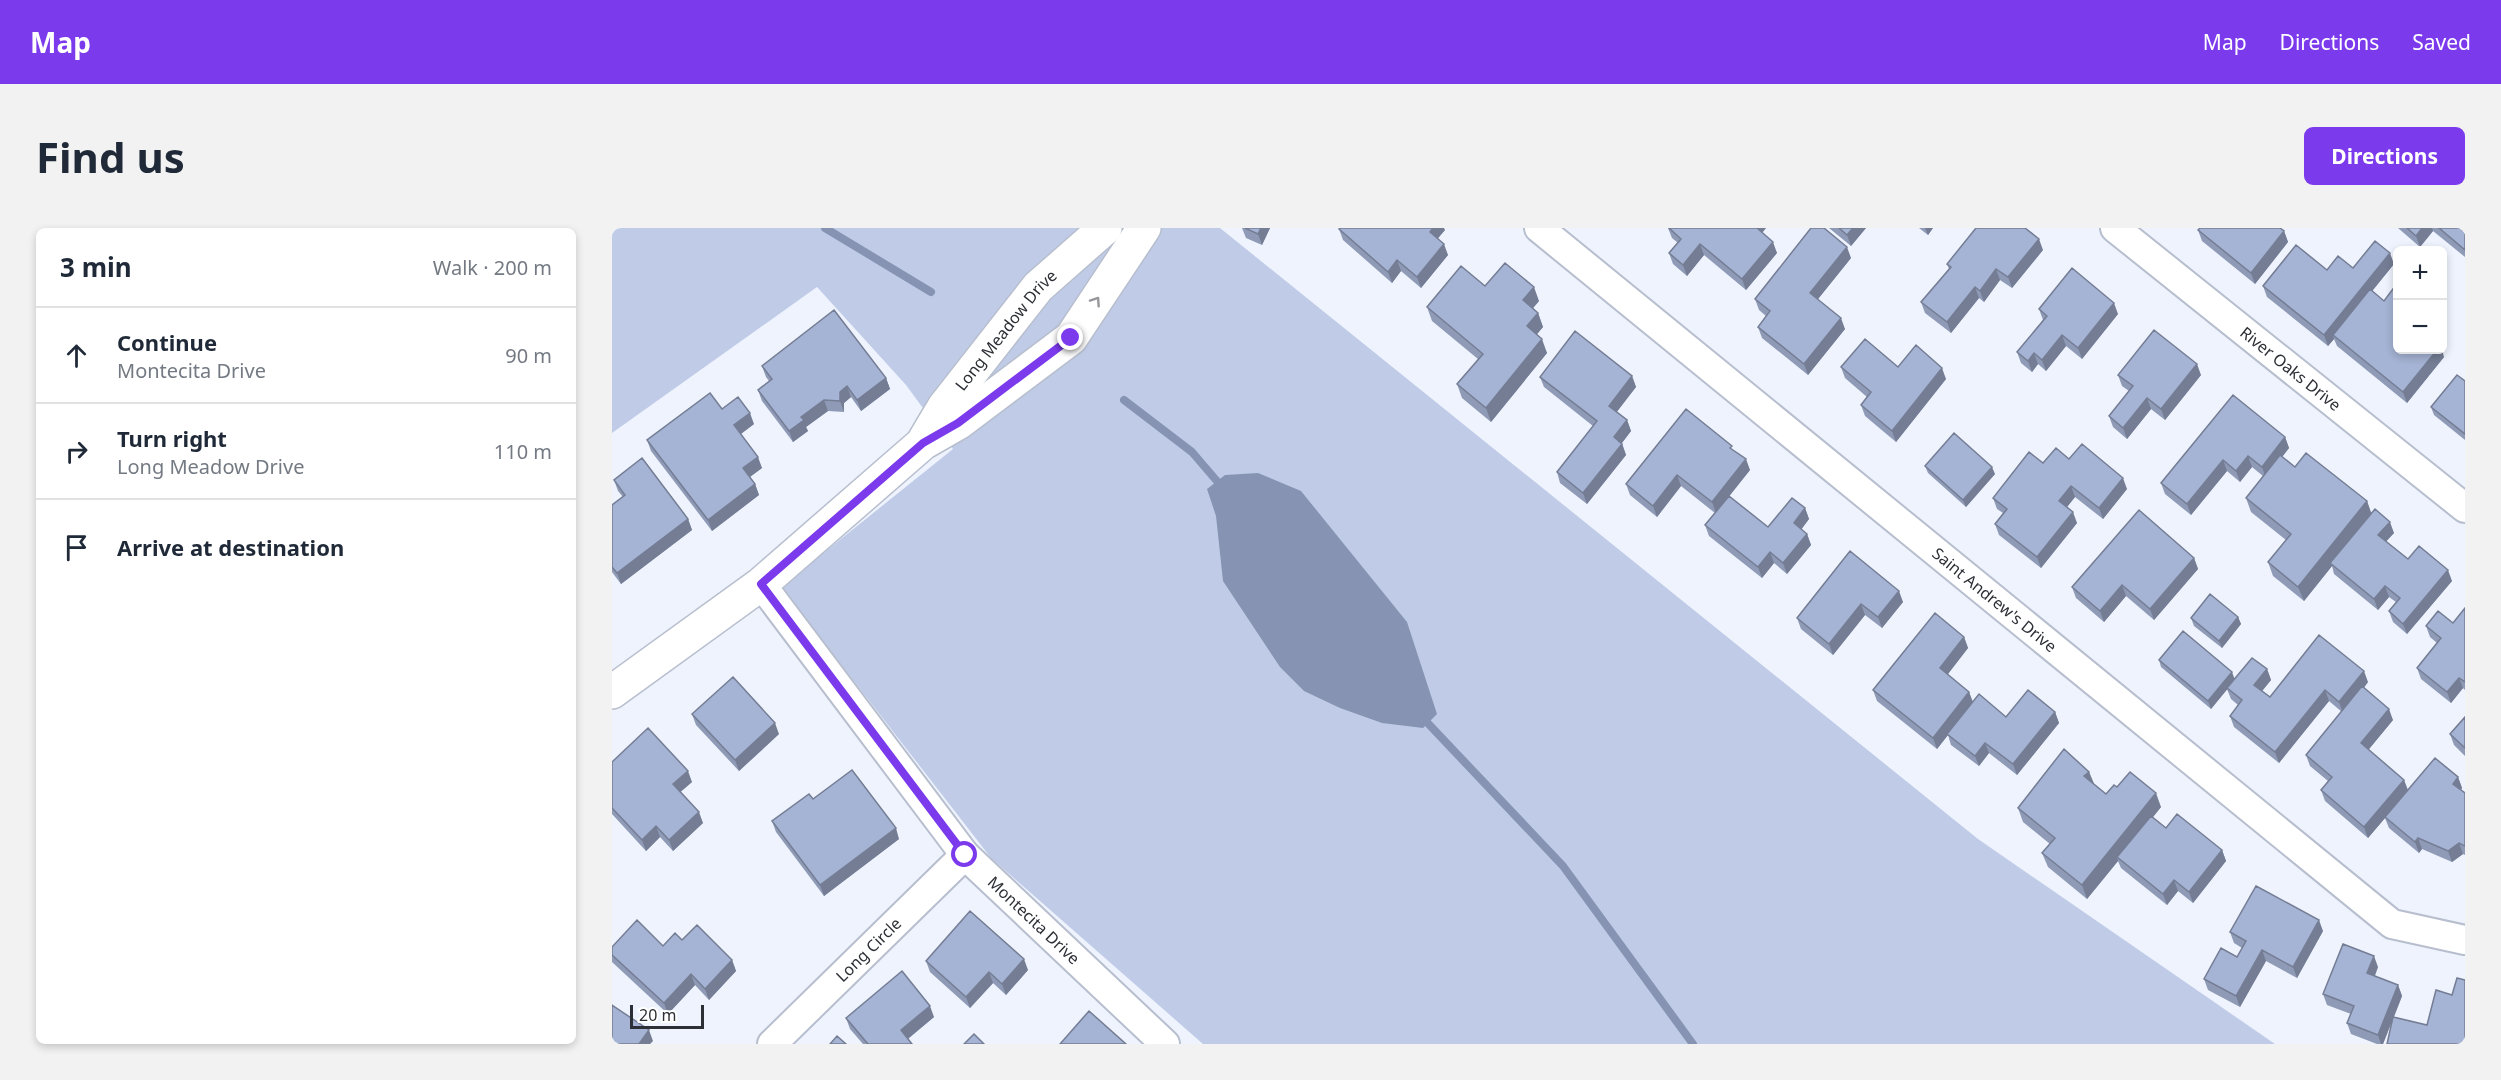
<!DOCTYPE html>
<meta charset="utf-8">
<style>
:root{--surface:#fff;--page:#f2f2f3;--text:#1f2937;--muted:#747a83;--line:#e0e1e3;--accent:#7c3aed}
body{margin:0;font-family:"Noto Sans",sans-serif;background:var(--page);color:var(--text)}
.controls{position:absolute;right:18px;top:18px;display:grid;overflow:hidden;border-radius:9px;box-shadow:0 3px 9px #0003}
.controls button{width:54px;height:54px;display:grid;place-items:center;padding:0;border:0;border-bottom:2px solid var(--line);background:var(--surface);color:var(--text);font:30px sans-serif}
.scale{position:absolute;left:18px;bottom:15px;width:74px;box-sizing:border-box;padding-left:6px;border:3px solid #2c2f35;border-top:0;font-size:16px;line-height:21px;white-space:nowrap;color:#2c2f35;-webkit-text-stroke:4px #fff;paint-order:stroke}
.stop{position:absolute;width:18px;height:18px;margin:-14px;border:4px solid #7c3aed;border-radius:50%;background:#fff}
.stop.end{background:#7c3aed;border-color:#fff;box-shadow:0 2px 6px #0008}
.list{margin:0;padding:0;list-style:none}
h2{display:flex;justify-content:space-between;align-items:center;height:78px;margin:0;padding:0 24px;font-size:26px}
h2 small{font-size:20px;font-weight:400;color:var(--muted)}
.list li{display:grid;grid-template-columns:39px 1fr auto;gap:18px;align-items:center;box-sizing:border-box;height:96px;padding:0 24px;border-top:2px solid var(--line)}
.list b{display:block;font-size:22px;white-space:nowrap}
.list p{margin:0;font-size:20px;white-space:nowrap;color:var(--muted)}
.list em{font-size:20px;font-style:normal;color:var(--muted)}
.icon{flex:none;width:33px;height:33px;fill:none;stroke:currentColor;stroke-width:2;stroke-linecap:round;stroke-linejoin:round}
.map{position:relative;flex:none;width:1853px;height:816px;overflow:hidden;border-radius:9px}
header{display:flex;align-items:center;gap:36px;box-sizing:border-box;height:84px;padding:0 30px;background:var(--accent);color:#fff}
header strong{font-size:28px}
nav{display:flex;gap:33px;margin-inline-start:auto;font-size:21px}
.intro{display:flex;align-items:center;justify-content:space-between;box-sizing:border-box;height:144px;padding:0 36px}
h1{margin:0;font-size:42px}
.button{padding:15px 27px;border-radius:9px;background:var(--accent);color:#fff;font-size:21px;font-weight:700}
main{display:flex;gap:36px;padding:0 36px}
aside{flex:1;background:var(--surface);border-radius:9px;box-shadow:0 3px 9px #0003}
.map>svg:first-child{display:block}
.green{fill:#c0cce7}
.water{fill:#8693b2}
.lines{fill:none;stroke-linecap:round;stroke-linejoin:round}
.stream{stroke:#8693b2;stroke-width:8}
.minor-casing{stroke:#b7bece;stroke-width:32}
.tertiary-casing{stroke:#b7bece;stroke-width:36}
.minor{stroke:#fff;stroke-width:28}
.tertiary{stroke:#fff;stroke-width:33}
.wall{fill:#8e9ab6}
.shaded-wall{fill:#747d94}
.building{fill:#a5b3d4;stroke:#747d94;stroke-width:1.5}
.oneway{stroke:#96979a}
.route{stroke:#7c3aed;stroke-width:8}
.labels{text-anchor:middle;stroke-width:6;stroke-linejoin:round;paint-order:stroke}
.street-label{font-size:16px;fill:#2c2f35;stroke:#fff}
</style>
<header>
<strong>Map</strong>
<nav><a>Map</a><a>Directions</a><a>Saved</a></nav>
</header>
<div class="intro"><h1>Find us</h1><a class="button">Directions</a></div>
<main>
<aside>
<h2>3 min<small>Walk · 200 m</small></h2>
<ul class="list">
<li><svg class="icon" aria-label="ahead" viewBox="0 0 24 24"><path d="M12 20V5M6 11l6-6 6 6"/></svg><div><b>Continue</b><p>Montecita Drive</p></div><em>90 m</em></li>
<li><svg class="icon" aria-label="right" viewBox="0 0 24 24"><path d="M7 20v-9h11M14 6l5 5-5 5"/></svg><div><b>Turn right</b><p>Long Meadow Drive</p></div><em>110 m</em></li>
<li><svg class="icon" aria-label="arrive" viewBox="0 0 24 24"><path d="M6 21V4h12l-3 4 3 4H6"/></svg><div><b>Arrive at destination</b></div></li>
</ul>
</aside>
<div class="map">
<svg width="1853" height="816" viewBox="0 0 1853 816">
<rect width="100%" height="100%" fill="#eef3fd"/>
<path class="green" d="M0,0H608L1366,611L1663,816H591L379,630L169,359L341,221L294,157L205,59L0,205Z"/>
<path class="water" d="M646,245L689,263L795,394L825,486L811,500L770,495L728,480L692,463L668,439L611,353L604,288L595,261L613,247Z"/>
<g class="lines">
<path class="stream" d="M213,0L319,64
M512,172L580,224L610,259
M809,488L951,638L1081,816"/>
<g class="minor-casing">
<g id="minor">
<path id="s1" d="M927,0L1780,696L1853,712"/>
<path id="s2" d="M1503,0L1853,280"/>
<path id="s3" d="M149,356L353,627L553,816"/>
<path id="s4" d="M160,816L353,627"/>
</g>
</g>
<g class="tertiary-casing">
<g id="tertiary">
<path id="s5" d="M313,211L332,179L426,59L493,0"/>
<path d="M0,464L149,356L311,215L346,195L459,110L532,0"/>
</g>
</g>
<use href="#minor" class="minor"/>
<use href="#tertiary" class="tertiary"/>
</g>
<path class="wall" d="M630,0H658L650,17L634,10Z
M1056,0H1154L1150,4L1165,25L1134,62L1092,27L1075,48L1061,36L1057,25L1066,15L1060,10Z
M1217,0H1254L1239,18Z
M1307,0H1321L1316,7Z
M1786,0H1853V29L1821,3L1808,19Z
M727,1L833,2L825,11L836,27L809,60L789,43L780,55L731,12Z
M1586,2L1672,3L1676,14L1643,56L1590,13Z
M1431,22L1400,60L1388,52L1372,74L1367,70L1339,105L1313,85L1309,74L1337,41L1335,36Z
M1239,30L1206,71L1233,101L1196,147L1150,110L1146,99L1154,88L1147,82L1143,71Z
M1782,36L1760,63L1832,129L1795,175L1725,118L1722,111L1716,118L1655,69L1651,58L1715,42Z
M927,73L921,80L926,85L931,99L925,106L935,125L879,194L850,170L845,156L866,131L820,93L815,79Z
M1427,81L1506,86L1470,131L1454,118L1434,143L1426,136L1420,144L1409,135L1405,124L1431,92Z
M150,138L274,150L278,161L249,183L239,169L232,175V184L216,183L194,199L196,203L181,214L150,173L146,162L157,153L154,149Z
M1229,139H1286L1334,151L1284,214L1253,188L1249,177L1255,169L1233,150Z
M1506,147H1589L1553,192L1539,181L1515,211L1501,199L1497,188L1517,163L1510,158Z
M1020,148L1024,159L1004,184L1015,192L1019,203L1010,215L1014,227L975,276L948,255L945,244L981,198L932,159L928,149Z
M1853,153V212L1822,187L1819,179Z
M110,181L142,196L129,206L150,240L138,249L143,256L147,267L100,303L39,223L35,212Z
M1673,209L1677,220L1670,229L1683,239L1755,273L1759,286L1782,305L1774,313L1796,331L1840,353L1795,406L1781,394L1777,383L1784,374L1777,369L1766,382L1722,346L1720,338L1692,373L1661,348L1656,334L1674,312L1639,284L1634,270L1651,248L1640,239L1628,254L1615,243L1579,287L1553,266L1549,255Z
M1122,224L1138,242L1117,268L1156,299L1193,280L1197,291L1189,301L1195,306L1199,317L1175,346L1162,335L1150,350L1097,308L1093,297L1103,285L1069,258L1045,289L1018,267L1014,256Z
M1457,231L1515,261L1491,291L1463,269L1455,279L1465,295L1429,340L1387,307L1383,296L1391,285L1385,281L1381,270L1431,235Z
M1313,238L1383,246L1354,279L1316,245Z
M2,252L76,291L80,302L9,356L0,344V277L11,269L6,263Z
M1238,323L1291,374L1270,400L1253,387L1221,427L1189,401L1185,390Z
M1582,330L1586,341L1542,392L1514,368L1492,394L1464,370L1460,359Z
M1853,380V462L1851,460L1839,475L1809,451L1805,440L1825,415L1818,409L1814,398L1841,395Z
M1626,389L1629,396L1610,420L1582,398L1579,390Z
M1352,409L1356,420L1336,446L1357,464L1361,474L1394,489L1443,484L1447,495L1405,547L1377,525L1367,538L1339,517L1336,507L1325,521L1265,473L1261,462Z
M1547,432L1623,451L1655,441L1659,452L1650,463L1658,469L1756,454L1752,460L1781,492L1756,522L1792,552L1796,562L1846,549L1850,560L1849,562L1853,565V627L1851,626L1840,634L1810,621L1807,625L1777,600L1773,590L1756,610L1713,573L1709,562L1716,553L1698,538L1694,527L1730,484L1717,473L1667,535L1622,499L1618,488L1626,477L1619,471L1615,461L1599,481L1549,439Z
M80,486L167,506L127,543L84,497Z
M1853,489V528L1842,517L1838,506Z
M0,534L80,554L68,564L91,595L61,623L48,609L34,623L0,586Z
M1477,544L1482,556L1494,566L1505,559L1549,579L1541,589L1554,600L1610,622L1614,633L1581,675L1566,663L1555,677L1509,640L1506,633L1475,671L1436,639L1430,625L1438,616L1411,594L1406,580Z
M201,571L287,611L212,668L164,604L160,593Z
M1711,703L1685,750L1654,733L1628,779L1596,762L1592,751L1625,729L1630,720L1622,715L1618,704Z
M70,712L120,732L124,743L97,772L83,757L56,786L0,734V719L51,718Z
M314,733L416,742L394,767L381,755L358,780L318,744Z
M1766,739L1763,748L1786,757L1790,768L1782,789L1853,816L1780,793L1771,816H1765L1739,806L1735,795L1739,786L1715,777L1711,766Z
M322,789L296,811L300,816H251L238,801L234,790Z"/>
<path class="shaded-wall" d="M649,0H658L650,17L646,6Z
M821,0H832L833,2L822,15L818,4Z
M1143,0H1154L1147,9Z
M1241,0H1254L1239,18L1235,7Z
M1313,0H1321L1316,7Z
M1810,0H1820L1821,3L1808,19L1804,8Z
M1672,3L1676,14L1643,56L1639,45Z
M1427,11L1431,22L1400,60L1396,49Z
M1161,14L1165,25L1134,62L1130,51Z
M832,16L836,27L809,60L805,49Z
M1088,16L1092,27L1075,48L1071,37Z
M1235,19L1239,30L1202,76L1198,65Z
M1778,25L1782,36L1723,109L1721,107L1722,111L1716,118L1712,107Z
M785,32L789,43L780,55L776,44Z
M1384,41L1388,52L1372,74L1368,63Z
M922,59L927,73L916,86L911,72Z
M1363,59L1367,70L1339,105L1335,94Z
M1502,75L1506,86L1470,131L1466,120Z
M926,85L931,99L920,112L915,98Z
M1229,90L1233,101L1196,147L1192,136Z
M1450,107L1454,118L1434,143L1430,132Z
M930,111L935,125L879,194L874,180Z
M1825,122H1830L1832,129L1795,175L1791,164Z
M1422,125L1426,136L1420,144L1416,133Z
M1585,136L1589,147L1553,192L1549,181Z
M1330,140L1334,151L1284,214L1280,203Z
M1020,148L1024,159L1001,189L997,178Z
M274,150L278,161L249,183L245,172Z
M235,158L239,169L232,175V184L228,173V164Z
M1535,170L1539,181L1515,211L1511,200Z
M212,172L216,183L194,199L196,203L181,214L177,203L189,189Z
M138,185L142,196L126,208L122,197Z
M1015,192L1019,203L1006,220L1002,209Z
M1673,209L1677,220L1654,250L1650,239Z
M1010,216L1014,227L975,276L971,265Z
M1636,228L1640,239L1628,254L1624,243Z
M146,229L150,240L135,251L131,240Z
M1134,231L1138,242L1104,285L1100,274Z
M1611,232L1615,243L1579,287L1575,276Z
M1380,239L1383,246L1354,279L1351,272Z
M1065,247L1069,258L1045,289L1041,278Z
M1511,250L1515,261L1491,291L1487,280Z
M143,256L147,267L100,303L96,292Z
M1459,258L1463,269L1451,284L1447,273Z
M1755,273L1760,287L1718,335L1720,338L1692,373L1686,359Z
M1193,280L1197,291L1186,306L1182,295Z
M1461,284L1465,295L1429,340L1425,329Z
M76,291L80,302L9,356L5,345Z
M1778,294L1782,305L1770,318L1766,307Z
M1195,306L1199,317L1175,346L1171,335Z
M1158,324L1162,335L1150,350L1146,339Z
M1582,330L1586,341L1542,392L1538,381Z
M1836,342L1840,353L1795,406L1791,396Z
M1510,357L1514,368L1492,394L1488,383Z
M1773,358L1777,369L1766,382L1762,371Z
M1287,363L1291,374L1270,400L1266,389Z
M1249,376L1253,387L1221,427L1217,416Z
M1626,389L1629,396L1610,420L1607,413Z
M1352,409L1356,420L1332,451L1328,440Z
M1655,441L1659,452L1646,468L1642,457Z
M1752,443L1756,454L1731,485L1727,474Z
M1620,444L1623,452L1599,481L1596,473Z
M1847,450L1851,460L1839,475L1835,464Z
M1713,462L1717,473L1667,535L1663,524Z
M1357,464L1361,475L1325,521L1321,510Z
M1777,481L1781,492L1753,526L1749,515Z
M1443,484L1447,495L1405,547L1401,536Z
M163,495L167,506L127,543L123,532Z
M1373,515L1377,525L1367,538L1363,528Z
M76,543L80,554L65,567L61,556Z
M1477,544L1483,558L1472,548Z
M1846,549L1850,560L1845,567L1841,556Z
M1792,552L1796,563L1756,610L1752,599Z
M1544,565L1549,579L1507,631L1505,629L1506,633L1475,671L1470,657Z
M87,584L91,595L61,623L57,612Z
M44,598L48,609L34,623L30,612Z
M284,600L287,611L212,668L208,657Z
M1806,610L1810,621L1807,625L1803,614Z
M1847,615L1851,626L1840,634L1836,623Z
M1610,622L1614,633L1581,675L1577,664Z
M1562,652L1566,663L1555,677L1551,666Z
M1707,692L1711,703L1685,750L1681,739Z
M1650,722L1654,733L1628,779L1624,768Z
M1762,728L1766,739L1759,756L1755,745Z
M412,731L416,742L394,767L390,756Z
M120,732L124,743L97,772L93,761Z
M377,744L381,755L358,780L354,769Z
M79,746L83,757L56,786L52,775Z
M1786,757L1790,768L1771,816H1769L1766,807Z
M318,778L322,789L293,813L289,802Z
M37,802L41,813L38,816H27Z"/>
<path class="building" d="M633,0H649L646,6Z
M728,0H821L818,4L832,16L805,49L785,32L776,44L727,1Z
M1057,0H1145L1161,14L1130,51L1088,16L1071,37L1057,25L1069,11Z
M1199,0H1212L1235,19L1198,65L1229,90L1192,136L1146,99L1158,83L1143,71Z
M1227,0H1241L1235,7Z
M1364,0H1413L1427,11L1396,49L1384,41L1368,63L1363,59L1335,94L1309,74L1339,39L1335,36Z
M1588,0H1668L1672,3L1639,45L1586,2Z
M1795,0H1810L1804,8Z
M1827,0H1853V22Z
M1763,13L1778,25L1712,107L1651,58L1684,17L1715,42L1726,28L1741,40Z
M893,35L922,59L911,72L926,85L915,98L930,111L874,180L845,156L871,126L815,79L849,38L873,58Z
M1460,40L1502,75L1466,120L1450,107L1430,132L1422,125L1416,133L1405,124L1435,88L1427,81Z
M1784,57L1785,58V122H1825L1791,164L1721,107L1758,61L1772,73Z
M222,82L274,150L245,172L235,158L228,164V173L212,172L189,189L192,192L177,203L146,162L160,151L150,138Z
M1542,102L1585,136L1549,181L1535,170L1511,200L1497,188L1521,158L1506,147Z
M963,103L1020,148L997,178L1015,192L1002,209L1010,216L971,265L945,244L985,193L928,149Z
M1253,111L1286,139L1304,117L1330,140L1280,203L1249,177L1259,164L1229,139Z
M1845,147L1853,153V206L1819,179Z
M98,165L110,181L126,169L138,185L122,197L146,229L131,240L143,256L96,292L35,212Z
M1621,167L1673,209L1650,239L1636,228L1624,243L1611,232L1575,276L1549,255Z
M1074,181L1120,218L1118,220L1134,231L1100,274L1065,247L1041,278L1014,256Z
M1342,205L1380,239L1351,272L1313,238Z
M1470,216L1511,250L1487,280L1459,258L1447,273L1461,284L1425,329L1383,296L1395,281L1381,270L1417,224L1431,235L1444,220L1457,231Z
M1694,225L1755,273L1686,359L1656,334L1679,306L1634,270L1668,227L1683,239Z
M30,230L76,291L5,345L0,339V277L13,267L2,252Z
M1117,268L1156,299L1180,270L1193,280L1182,295L1195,306L1171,335L1158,324L1146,339L1093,297Z
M1763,281L1778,294L1766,307L1796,331L1807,318L1836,342L1791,396L1777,383L1788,370L1773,358L1762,371L1718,335Z
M1527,282L1582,330L1538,381L1510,357L1488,383L1460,359Z
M1238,323L1287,363L1266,389L1249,376L1217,416L1185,390Z
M1598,366L1626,389L1607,413L1579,390Z
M1853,380V454L1847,450L1835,464L1805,440L1829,410L1814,398L1826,383L1841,395Z
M1323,385L1352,409L1328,440L1357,464L1321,510L1261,462Z
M1571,403L1620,444L1596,473L1547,432Z
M1707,407L1752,443L1727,474L1713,462L1663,524L1618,488L1630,472L1615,460L1640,430L1655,441L1642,457L1658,469Z
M121,449L163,495L123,532L80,486Z
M1750,458L1777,481L1749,515L1792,552L1752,599L1709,562L1720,549L1694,527Z
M1416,462L1443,484L1401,536L1373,515L1363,528L1335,506L1367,466L1394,489Z
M1853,489V520L1838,506Z
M36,500L76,543L61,556L87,584L57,612L44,598L30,612L0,580V534Z
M1452,521L1477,544L1472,548L1494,566L1502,557L1505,559L1518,544L1544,565L1470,657L1430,625L1443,610L1406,580Z
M1823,530L1846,549L1841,556L1853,565V618L1847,615L1836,623L1806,610L1803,614L1773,589Z
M240,542L284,600L208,657L160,593L197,566L201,571Z
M1565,586L1610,622L1577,664L1562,652L1551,666L1505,629L1539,588L1554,600Z
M1644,658L1707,692L1681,739L1650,722L1624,768L1592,751L1609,720L1625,729L1634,713L1618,704Z
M358,683L412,731L390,756L377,744L354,769L314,733Z
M25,692L51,718L63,705L70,712L85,697L120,732L93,761L79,746L52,775L0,727V719Z
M1731,716L1762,728L1755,745L1786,757L1766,807L1735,795L1742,778L1711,766Z
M290,743L318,778L289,802L300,816H256L234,790Z
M1845,750L1853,752V816H1775L1781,789L1815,797L1824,762L1840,767Z
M0,777L37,802L27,816H0Z
M477,783L514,816H448Z
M362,806L372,816H352Z
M225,808L234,816H218Z"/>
<defs><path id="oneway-chevron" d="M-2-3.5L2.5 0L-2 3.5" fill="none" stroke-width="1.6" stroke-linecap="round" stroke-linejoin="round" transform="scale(1.5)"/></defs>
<use class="oneway" href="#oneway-chevron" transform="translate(484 73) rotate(-56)"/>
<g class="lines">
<path class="route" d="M353,627L149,356L311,215L346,195L459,110"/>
</g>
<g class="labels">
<g class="street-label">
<text dy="6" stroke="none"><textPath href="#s5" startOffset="136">Long Meadow Drive</textPath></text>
<text dy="6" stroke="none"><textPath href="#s2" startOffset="225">River Oaks Drive</textPath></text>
<text dy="6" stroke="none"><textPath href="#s1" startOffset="588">Saint Andrew's Drive</textPath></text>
<text dy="6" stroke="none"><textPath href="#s3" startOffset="434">Montecita Drive</textPath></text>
<text dy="6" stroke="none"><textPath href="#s4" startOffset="135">Long Circle</textPath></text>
</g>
</g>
</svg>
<div class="controls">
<button>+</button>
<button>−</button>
</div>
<div class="scale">20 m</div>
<div class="stop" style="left:353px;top:627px"></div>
<div class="stop end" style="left:459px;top:110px"></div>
</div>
</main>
